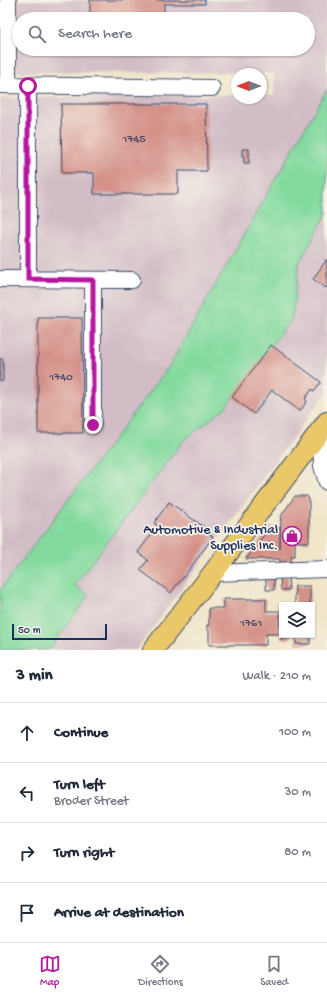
<!DOCTYPE html>
<meta charset="utf-8">
<style>
:root{--surface:#fff;--page:#f6f6f7;--text:#1f2937;--muted:#747a83;--line:#e0e1e3;--accent:#b5179e}
body{margin:0;font-family:"Gochi Hand",sans-serif;background:var(--page);color:var(--text)}
.controls{position:absolute;right:12px;bottom:12px;display:grid;overflow:hidden;border-radius:0px;box-shadow:0 1px 3px #0004}
.controls button{width:36px;height:36px;display:grid;place-items:center;padding:0;border:0;border-bottom:1px solid var(--line);background:var(--surface);color:var(--text);font:20px sans-serif}
.compass{position:absolute;left:231px;top:68px;width:36px;height:36px;border-radius:50%;background:var(--surface);box-shadow:0 1px 3px #0004;rotate:270deg}
.scale{position:absolute;left:12px;bottom:10px;width:95px;box-sizing:border-box;padding-left:4px;border:2px solid #1b2f5e;border-top:0;font-size:11px;line-height:14px;white-space:nowrap;color:#1b2f5e;-webkit-text-stroke:3px #f7f3e8;paint-order:stroke}
.stop{position:absolute;width:12px;height:12px;margin:-9px;border:3px solid #b5179e;border-radius:50%;background:#fff}
.stop.end{background:#b5179e;border-color:#fff;box-shadow:0 1px 4px #0008}
.list{margin:0;padding:0;list-style:none}
h2{display:flex;justify-content:space-between;align-items:center;height:52px;margin:0;padding:0 16px;font-size:17px}
h2 small{font-size:13px;font-weight:400;color:var(--muted)}
.list li{display:grid;grid-template-columns:26px 1fr auto;gap:12px;align-items:center;box-sizing:border-box;height:60px;padding:0 16px;border-top:1px solid var(--line)}
.list b{display:block;font-size:15px;white-space:nowrap}
.list p{margin:0;font-size:13px;white-space:nowrap;color:var(--muted)}
.list em{font-size:13px;font-style:normal;color:var(--muted)}
.icon{flex:none;width:22px;height:22px;fill:none;stroke:currentColor;stroke-width:2;stroke-linecap:round;stroke-linejoin:round}
.map{position:relative;flex:none;width:327px;height:650px;overflow:hidden}
.search{position:absolute;background:var(--surface);box-shadow:0 1px 3px #0004;left:12px;right:12px;top:12px;height:44px;display:flex;align-items:center;gap:10px;box-sizing:border-box;padding:0 14px;border-radius:22px;color:var(--muted);font-size:15px}
.sheet{height:292px;background:var(--surface)}
nav{display:flex;justify-content:space-around;align-items:center;box-sizing:border-box;height:56px;border-top:1px solid var(--line);background:var(--surface);font-size:11px;color:var(--muted)}
nav a{display:grid;justify-items:center;gap:2px}
nav .on{color:var(--accent)}
.map>svg:first-child{display:block}
.industrial{fill:#d2bdc6;fill-rule:evenodd}
.green{fill:#83da9e;stroke:#4f847e}
.building{fill:#d49188}
.lines{fill:none;stroke-linecap:round;stroke-linejoin:round}
.minor-casing{stroke:#3b4a6e;stroke-width:18}
.major-casing{stroke:#3b4a6e;stroke-width:22}
.minor{stroke:#fff;stroke-width:16}
.major{stroke:#eac769;stroke-width:20}
.route{stroke:#b5179e;stroke-width:5}
.labels{text-anchor:middle;stroke-width:3.5;stroke-linejoin:round;paint-order:stroke}
.number-label{font-size:12px;fill:#494868}
.poi-label{font-size:14px;fill:#1b2f5e;stroke:#f7f3e8;text-anchor:end}
</style>
<div class="map">
<svg width="327" height="650" viewBox="0 0 327 650">
<rect width="100%" height="100%" fill="#f7f3e8"/>
<filter id="ink" filterUnits="userSpaceOnUse"><feTurbulence type="fractalNoise" baseFrequency=".025" numOctaves="2"/><feDisplacementMap in="SourceGraphic" scale="8" xChannelSelector="R" yChannelSelector="G"/><feConvolveMatrix kernelMatrix="1 2 1 2 8 2 1 2 1" color-interpolation-filters="sRGB"/></filter>
<filter id="wash" filterUnits="userSpaceOnUse"><feTurbulence type="fractalNoise" baseFrequency=".012" numOctaves="4" result="noise"/><feDisplacementMap in="SourceGraphic" scale="16" xChannelSelector="R" yChannelSelector="G"/><feGaussianBlur stdDeviation="0.9" result="paint"/><feColorMatrix in="noise" values="0 0 0 0 0 0 0 0 0 0 0 0 0 0 0 0 0 1.4 0 .05"/><feComposite in="paint" operator="in"/></filter>
<g filter="url(#wash)">
<rect width="100%" height="100%" fill="#f0e5c9"/>
<path class="industrial" d="M0,0H327V89L170,365L0,590V98L237,95V98H261V95H274V73L0,72ZM19,19H308V49H19Z
M327,214V391L136,650H49L88,597L74,585L183,441L225,408L292,318L299,263Z"/>
<path class="green" d="M327,89V214L299,263L292,318L225,408L183,441L75,585L88,596L49,650H0V590L170,365Z"/>
<g id="blocks">
<path class="building" d="M90,0H205V4H164V15H90Z
M61,104H206L207,171H178V194H94V173H62Z
M242,149H249V163H244V156H242Z
M327,259V286L326,288L313,279Z
M38,318H82L83,433H38Z
M271,345L321,382L314,391L312,389L305,399L307,401L300,411L298,409H297L272,390L254,414L232,397Z
M0,359H3V381H0Z
M295,496H307L309,499V542H295V556H291V562H280V559H246L270,527L280,528V549L281,516Z
M169,502L205,528L204,530L213,537L180,582H179L171,593L140,570L148,560L138,552L158,526L154,523Z
M266,576H274V590H266Z
M288,576L289,590H281L280,577Z
M295,586H310V605H295Z
M224,599H266V611H280V634H266V645H209V630H207V625H209V608H224Z
M281,635H290V639H281Z
M296,635H310V644H296Z"/>
</g>
</g>
<g filter="url(#ink)">
<use href="#blocks" fill-opacity="0" stroke="#3b4a6e" stroke-width="1"/>
<g class="lines">
<g class="minor-casing">
<path id="minor" d="M0,85L212,88
M8,85V0
M28,86V279
M0,279L132,280
M93,425V280
M321,429L322,466L327,482
M213,573L327,569"/>
</g>
<g class="major-casing">
<path id="major" d="M153,650L213,573L327,422"/>
</g>
<use href="#minor" class="minor"/>
<use href="#major" class="major"/>
</g>
</g>
<g class="lines" filter="url(#ink)">
<path class="route" d="M28,86V279L93,280V425"/>
</g>
<defs>
<g id="shop-ring" transform="scale(1)"><circle r="9.5" fill="#f7f3e8" stroke="#b5179e" stroke-width="1.5"/><path d="M-5-2.5h2.3a2.7 3.5 0 0 1 5.4 0H5L5.5 6h-11ZM-1.5-2.5h3a1.5 2.3 0 0 0-3 0Z" fill="#b5179e"/></g>
</defs>
<g fill-rule="evenodd">
<use href="#shop-ring" x="292" y="536"/>
</g>
<g class="labels">
<g class="number-label">
<text x="134" y="142">1745</text>
<text x="61" y="380">1740</text>
<text x="251" y="626">1761</text>
</g>
<g class="poi-label">
<text x="278" y="533">Automotive &amp; Industrial<tspan x="278" dy="16">Supplies Inc.</tspan></text>
</g>
</g>
</svg>
<div class="controls">
<button><svg class="icon" aria-label="layers" viewBox="0 0 24 24"><path d="M12 4l9 5-9 5-9-5zM3 14l9 5 9-5"/></svg></button>
</div>
<svg class="compass" viewBox="-18 -18 36 36"><path d="M0-13l5 13h-10z" fill="#e53935"/><path d="M0 13l5-13h-10z" fill="#747a83"/></svg>
<div class="scale">50 m</div>
<div class="stop" style="left:28px;top:86px"></div>
<div class="stop end" style="left:93px;top:425px"></div>
<div class="search"><svg class="icon" aria-label="search" viewBox="0 0 24 24"><circle cx="10" cy="10" r="6"/><path d="M15 15l6 6"/></svg>Search here</div>
</div>
<section class="sheet">
<h2>3 min<small>Walk · 210 m</small></h2>
<ul class="list">
<li><svg class="icon" aria-label="ahead" viewBox="0 0 24 24"><path d="M12 20V5M6 11l6-6 6 6"/></svg><div><b>Continue</b></div><em>100 m</em></li>
<li><svg class="icon" aria-label="left" viewBox="0 0 24 24"><path d="M17 20v-9H6M10 6l-5 5 5 5"/></svg><div><b>Turn left</b><p>Broder Street</p></div><em>30 m</em></li>
<li><svg class="icon" aria-label="right" viewBox="0 0 24 24"><path d="M7 20v-9h11M14 6l5 5-5 5"/></svg><div><b>Turn right</b></div><em>80 m</em></li>
<li><svg class="icon" aria-label="arrive" viewBox="0 0 24 24"><path d="M6 21V4h12l-3 4 3 4H6"/></svg><div><b>Arrive at destination</b></div></li>
</ul>
</section>
<nav>
<a class="on"><svg class="icon" aria-label="map" viewBox="0 0 24 24"><path d="M3 6l6-2 6 2 6-2v14l-6 2-6-2-6 2zM9 4v14M15 6v14"/></svg>Map</a>
<a><svg class="icon" aria-label="directions" viewBox="0 0 24 24"><path d="M12 3l9 9-9 9-9-9zM9 14v-3h6M13 9l2 2-2 2"/></svg>Directions</a>
<a><svg class="icon" aria-label="saved" viewBox="0 0 24 24"><path d="M7 4h10v16l-5-4-5 4z"/></svg>Saved</a>
</nav>
